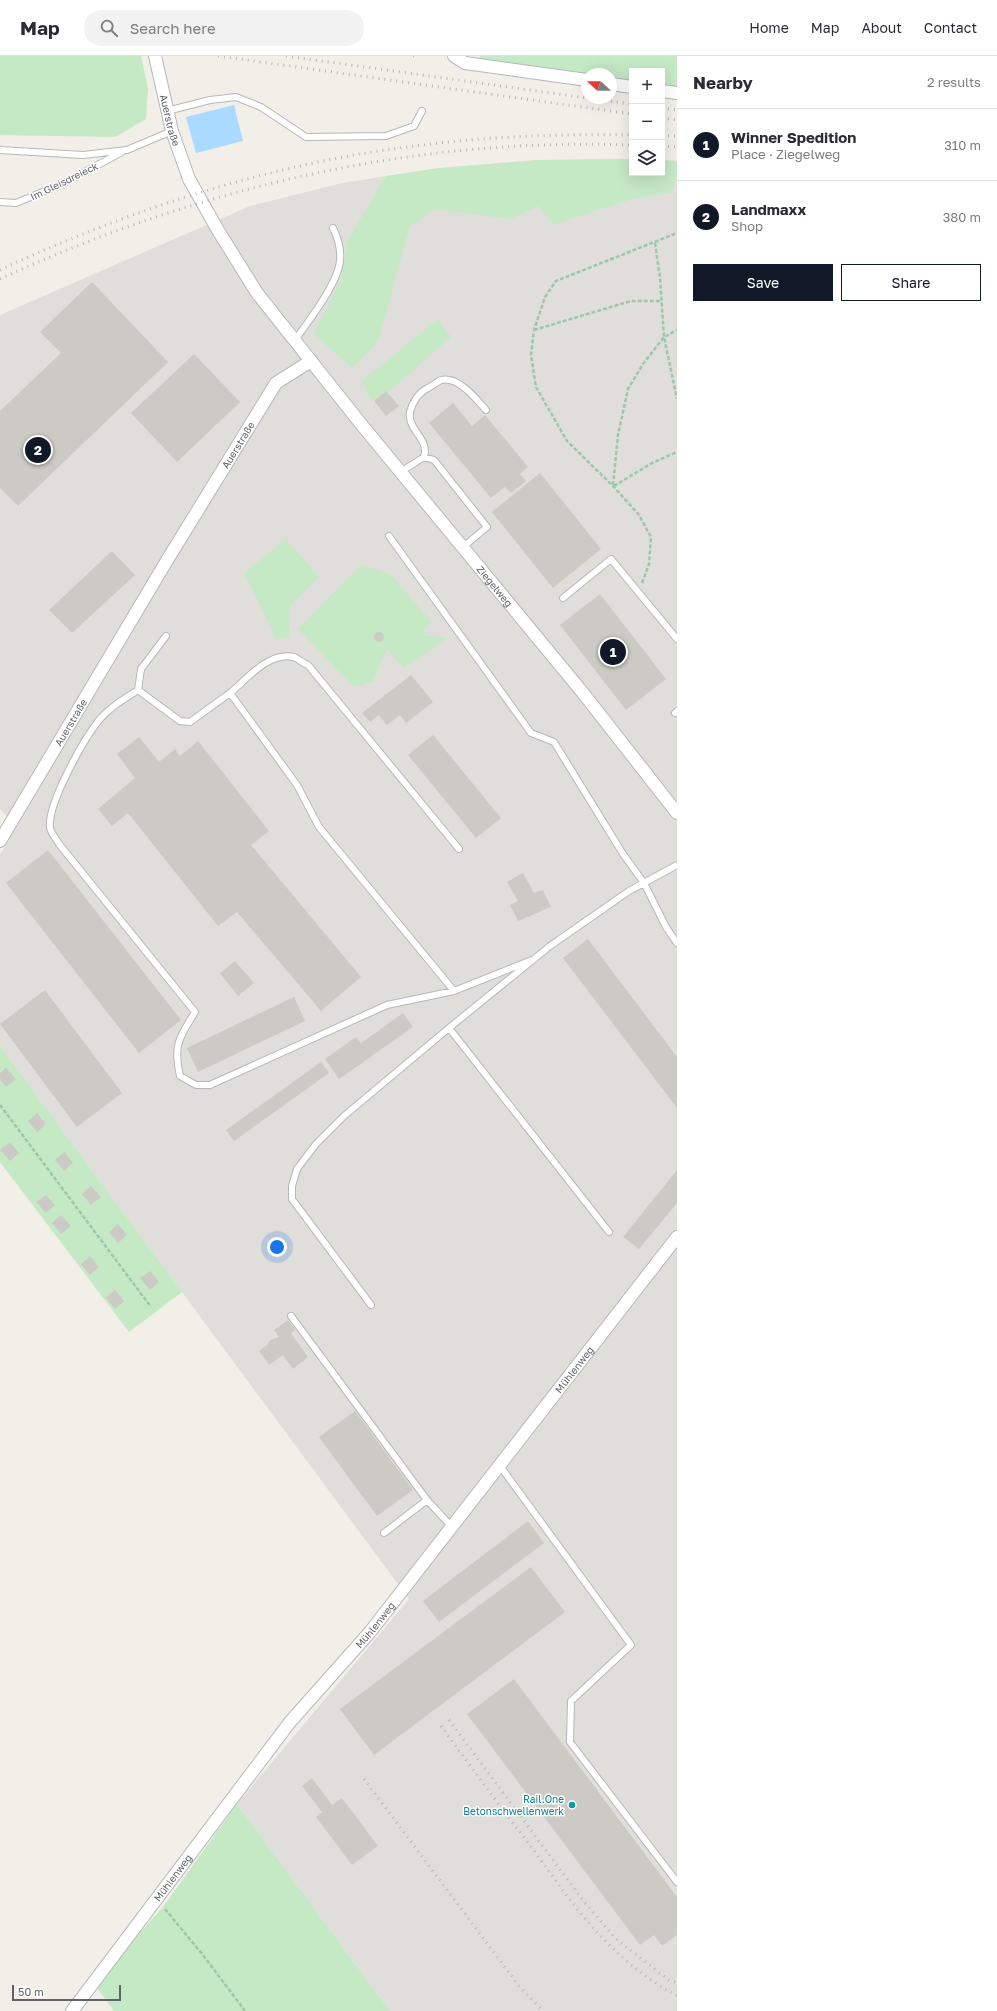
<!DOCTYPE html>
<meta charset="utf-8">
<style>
:root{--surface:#fff;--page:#f2f2f3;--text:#2b2b33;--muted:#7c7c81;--line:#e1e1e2;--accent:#111827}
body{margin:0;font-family:"Golos Text",sans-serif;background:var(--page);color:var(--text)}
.controls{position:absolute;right:12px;top:12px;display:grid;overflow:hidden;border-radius:0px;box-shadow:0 4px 16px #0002}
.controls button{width:36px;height:36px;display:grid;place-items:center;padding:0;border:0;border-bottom:1px solid var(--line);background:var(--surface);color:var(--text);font:20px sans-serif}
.compass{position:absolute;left:581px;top:12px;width:36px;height:36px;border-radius:50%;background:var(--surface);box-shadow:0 4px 16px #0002;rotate:291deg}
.scale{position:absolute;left:12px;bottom:10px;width:109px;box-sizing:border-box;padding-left:4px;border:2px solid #5f6368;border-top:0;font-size:11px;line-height:14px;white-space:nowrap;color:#5f6368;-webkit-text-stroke:3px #fff;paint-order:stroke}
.you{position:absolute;left:277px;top:1191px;width:14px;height:14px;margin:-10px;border:3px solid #fff;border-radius:50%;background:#1a73e8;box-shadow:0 0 0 6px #1a73e833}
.badge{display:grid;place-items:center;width:26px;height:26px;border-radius:50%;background:var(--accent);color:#fff;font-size:13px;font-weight:700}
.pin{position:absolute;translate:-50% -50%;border:2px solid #fff;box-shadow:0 1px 4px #0006}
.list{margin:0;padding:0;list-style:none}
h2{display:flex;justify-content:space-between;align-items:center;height:52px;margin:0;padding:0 16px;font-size:17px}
h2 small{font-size:13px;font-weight:400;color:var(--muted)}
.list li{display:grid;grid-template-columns:26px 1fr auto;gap:12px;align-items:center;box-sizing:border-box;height:72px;padding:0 16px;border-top:1px solid var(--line)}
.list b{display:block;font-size:15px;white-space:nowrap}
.list p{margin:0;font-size:13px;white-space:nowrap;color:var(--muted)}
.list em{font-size:13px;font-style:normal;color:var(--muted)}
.actions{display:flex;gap:8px;padding:12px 16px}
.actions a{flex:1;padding:9px 0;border:1px solid var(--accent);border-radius:0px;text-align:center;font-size:14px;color:var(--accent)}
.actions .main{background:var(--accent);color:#fff}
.icon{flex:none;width:22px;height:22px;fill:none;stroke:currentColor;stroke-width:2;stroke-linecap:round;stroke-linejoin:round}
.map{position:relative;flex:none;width:677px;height:1955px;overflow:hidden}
header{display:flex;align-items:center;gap:24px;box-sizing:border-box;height:56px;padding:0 20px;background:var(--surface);border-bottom:1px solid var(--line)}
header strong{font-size:19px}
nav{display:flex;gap:22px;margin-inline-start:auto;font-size:14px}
.search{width:280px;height:36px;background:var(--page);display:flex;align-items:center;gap:10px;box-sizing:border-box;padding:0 14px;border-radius:22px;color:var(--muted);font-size:15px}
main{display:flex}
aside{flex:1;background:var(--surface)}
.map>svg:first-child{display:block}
.industrial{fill:#e0deda}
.green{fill:#c5e8c5}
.water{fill:#aadaff}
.building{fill:#cccac5}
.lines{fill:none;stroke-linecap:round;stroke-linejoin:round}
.service-casing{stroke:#b5b8bc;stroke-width:8}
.minor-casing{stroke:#b5b8bc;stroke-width:14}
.path{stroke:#9cc7a9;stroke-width:2.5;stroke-dasharray:4 2;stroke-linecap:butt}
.service{stroke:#fff;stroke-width:6}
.minor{stroke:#fff;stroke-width:12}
.rail{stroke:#b6b7b8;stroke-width:3;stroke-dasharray:1 5;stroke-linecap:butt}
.culture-dot{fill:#0f9aa8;stroke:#fff;stroke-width:1.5}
.labels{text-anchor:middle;stroke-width:3;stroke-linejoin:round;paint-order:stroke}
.street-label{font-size:10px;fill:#5f6368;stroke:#fff}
.culture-label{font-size:10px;fill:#0d838f;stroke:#fff;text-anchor:end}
</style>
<header>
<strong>Map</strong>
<div class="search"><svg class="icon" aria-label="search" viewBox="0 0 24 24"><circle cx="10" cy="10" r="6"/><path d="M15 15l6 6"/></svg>Search here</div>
<nav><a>Home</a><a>Map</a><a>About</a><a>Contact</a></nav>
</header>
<main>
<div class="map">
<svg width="677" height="1955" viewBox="0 0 677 1955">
<rect width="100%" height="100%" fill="#f1efe8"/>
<path class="industrial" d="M632,103V117H662V104L677,105V1955H390L237,1748L409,1543L0,990V799L16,771L0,753V259L250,150L342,127L440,112L538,104Z"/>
<path class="green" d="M0,0H141L148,32L146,63L115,81L0,79Z
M480,0H677V34L662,32V15H632V28L611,24V18H587L480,6Z
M632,103V117H662V104L677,105V118L673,136L632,143L553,169L539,150L510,163L435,153L410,170L378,285L352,312L314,278L341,224L348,184L386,120L440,112L538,104Z
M438,263L451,281L387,337L385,335L371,346L362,325Z
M286,483L319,521L291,548L289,581L277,584L244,517Z
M361,509L390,518L431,565L422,579L447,582L404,612L387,593L373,625L354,631L298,573Z
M0,990L182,1236L129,1276L0,1106Z
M237,1748L390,1955H114L97,1932L127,1891L163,1851Z"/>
<path class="water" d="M234,49L243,85L196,97L186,61Z"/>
<path class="building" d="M92,226L168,306L18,450L0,432V355L61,297L40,276Z
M194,298L240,346L177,406L131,357Z
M386,335L399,350L386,360L374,345Z
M453,347L472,370L485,359L528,411L520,418L526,425L511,437L505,431L491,442L429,367Z
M540,417L601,493L553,532L492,456Z
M112,495L135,519L72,577L49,554Z
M600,538L666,623L626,654L560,569Z
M374 581a5 5 0 1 1 10 0a5 5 0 1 1-10 0Z
M411,619L433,646L406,667L400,659L387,669L379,659L370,666L362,657Z
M433,679L501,762L476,782L408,699Z
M139,681L159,706L175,693L180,700L198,685L269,775L251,789L361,921L321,955L237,856L218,870L128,757L112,770L98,753L135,722L117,698Z
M48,794L181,964L139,997L6,827Z
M523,817L534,837L543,834L551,851L518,865L510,849L518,845L507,826Z
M588,883L677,1001V1052L563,902Z
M235,905L254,927L238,940L220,917Z
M45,934L122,1037L77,1071L0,968Z
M294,941L305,965L198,1016L187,992Z
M403,957L413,971L339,1023L325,1003L356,981L361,987Z
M321,1006L329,1017L234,1085L226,1074Z
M6,1012L16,1023L6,1031L0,1023V1017Z
M37,1057L46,1068L37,1076L28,1065Z
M10,1086L19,1097L10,1105L0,1094Z
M64,1096L73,1107L64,1115L55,1104Z
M677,1114V1147L639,1193L623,1181Z
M91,1130L101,1141L91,1149L82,1138Z
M46,1139L55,1149L46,1157L36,1146Z
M61,1159L71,1170L61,1178L52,1167Z
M118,1168L127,1179L118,1187L109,1176Z
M90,1200L99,1211L90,1219L81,1208Z
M150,1215L159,1226L150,1234L140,1222Z
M115,1234L124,1245L115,1253L106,1242Z
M288,1264L295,1274L291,1277L308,1301L293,1313L283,1299L269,1309L259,1295L268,1288L270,1284L279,1281L274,1274Z
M355,1355L413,1434L377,1460L319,1381Z
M528,1465L544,1487L439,1566L423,1545Z
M531,1511L565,1556L374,1699L340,1653Z
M514,1623L677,1841V1879L662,1890L654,1879L640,1889L467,1658Z
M312,1722L332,1749L342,1742L378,1790L352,1809L316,1761L322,1756L302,1730Z"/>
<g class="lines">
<g class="service-casing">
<path id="service" d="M167,55L210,44L236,41L261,51L306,81L386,80L414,70L422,55
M0,94L83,99L127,94L172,75
M0,146L16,147L62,128L122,96
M295,284C308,266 339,226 340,204C341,193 338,182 333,172
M424,401L434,404L487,471L463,491
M402,415L424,401C430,383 407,374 410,356C412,347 419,336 428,332C432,330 437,326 441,324C459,320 476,343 486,354
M389,480L531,677L554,686L623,798L644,827L666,871L677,887
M563,542L611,503L677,583
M138,634L141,613L166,580
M230,637L190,666L180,665L138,634C124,643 110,651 99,664C84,683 47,748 50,772C51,777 57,784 59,788L195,956C179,982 173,989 180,1020L196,1029H210L387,949L454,935L532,904
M675,657L677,655
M454,935L319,771L297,729L230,637C247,623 269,595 294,601C298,603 303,607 308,609L459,793
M609,1176L449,972L550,890L629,835L677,809
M371,1249L292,1143V1130L297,1113L316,1088L344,1060L449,972
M291,1260L427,1444L452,1471
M500,1410L631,1589L571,1645L570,1686L677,1826
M384,1477L427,1444"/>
</g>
<g class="minor-casing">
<g id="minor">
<path id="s1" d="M155,0L172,75L189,123L219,176L257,237L361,368L583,637L677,757"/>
<path d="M454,0L465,7L587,24"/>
<path d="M611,28L632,31"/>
<path d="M662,35L677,37"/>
<path id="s2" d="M0,785L166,506L276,327L311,305"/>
<path id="s3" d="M72,1955L290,1666L370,1576L677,1181"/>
</g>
</g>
<path class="path" d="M413,0H414
M655,187L660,222L664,281L677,343
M534,274L631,245H662
M613,429L618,379L628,333L643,308L664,281L677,274
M614,430L652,407L677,396
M642,527L649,508L651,481L639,459L613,430L567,385L536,331L531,299L534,274L545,241L556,225L677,177
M0,1049L151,1251
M165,1853L203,1899L245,1955"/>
<use href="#service" class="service"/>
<use href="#minor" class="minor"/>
<path class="rail" d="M218,0L632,58
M286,0L587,42
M587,42L632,48
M662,52L677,54
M662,62L677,64
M662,80H677
M662,90L677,91
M0,214C133,152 276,106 423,89C492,80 562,78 632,79
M0,223C198,132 413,81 632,89
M449,1664L585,1847L616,1883L669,1924L677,1927
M441,1670C471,1711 501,1752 532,1792C577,1854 608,1901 677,1940
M364,1723L519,1930L543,1955"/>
</g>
<circle class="culture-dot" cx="572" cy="1749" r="4"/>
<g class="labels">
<g class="street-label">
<text dy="4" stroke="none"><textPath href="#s1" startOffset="66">Auerstraße</textPath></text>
<text transform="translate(64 125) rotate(-26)" y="4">Im Gleisdreieck</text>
<text dy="4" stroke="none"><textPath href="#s2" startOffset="462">Auerstraße</textPath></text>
<text dy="4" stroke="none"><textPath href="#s1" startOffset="638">Ziegelweg</textPath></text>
<text dy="4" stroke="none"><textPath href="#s2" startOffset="138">Auerstraße</textPath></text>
<text dy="4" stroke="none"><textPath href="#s3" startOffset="815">Mühlenweg</textPath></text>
<text dy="4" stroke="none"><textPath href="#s3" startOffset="491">Mühlenweg</textPath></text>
<text dy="4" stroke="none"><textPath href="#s3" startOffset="167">Mühlenweg</textPath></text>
</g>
<g class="culture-label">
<text x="564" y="1747">Rail.One<tspan x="564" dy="12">Betonschwellenwerk</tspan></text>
</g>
</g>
</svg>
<div class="controls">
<button>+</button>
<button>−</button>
<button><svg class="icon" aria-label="layers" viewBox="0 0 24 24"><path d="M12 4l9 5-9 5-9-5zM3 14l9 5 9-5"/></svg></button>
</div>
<svg class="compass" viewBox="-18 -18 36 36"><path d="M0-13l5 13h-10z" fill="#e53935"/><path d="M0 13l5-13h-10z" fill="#7c7c81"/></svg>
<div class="scale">50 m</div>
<div class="you"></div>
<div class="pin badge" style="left:613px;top:596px">1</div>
<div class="pin badge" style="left:38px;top:394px">2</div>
</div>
<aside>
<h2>Nearby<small>2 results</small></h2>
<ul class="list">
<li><span class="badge">1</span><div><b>Winner Spedition</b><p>Place · Ziegelweg</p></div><em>310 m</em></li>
<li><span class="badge">2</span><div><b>Landmaxx</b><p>Shop</p></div><em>380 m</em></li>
</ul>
<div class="actions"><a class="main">Save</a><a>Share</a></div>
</aside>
</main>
